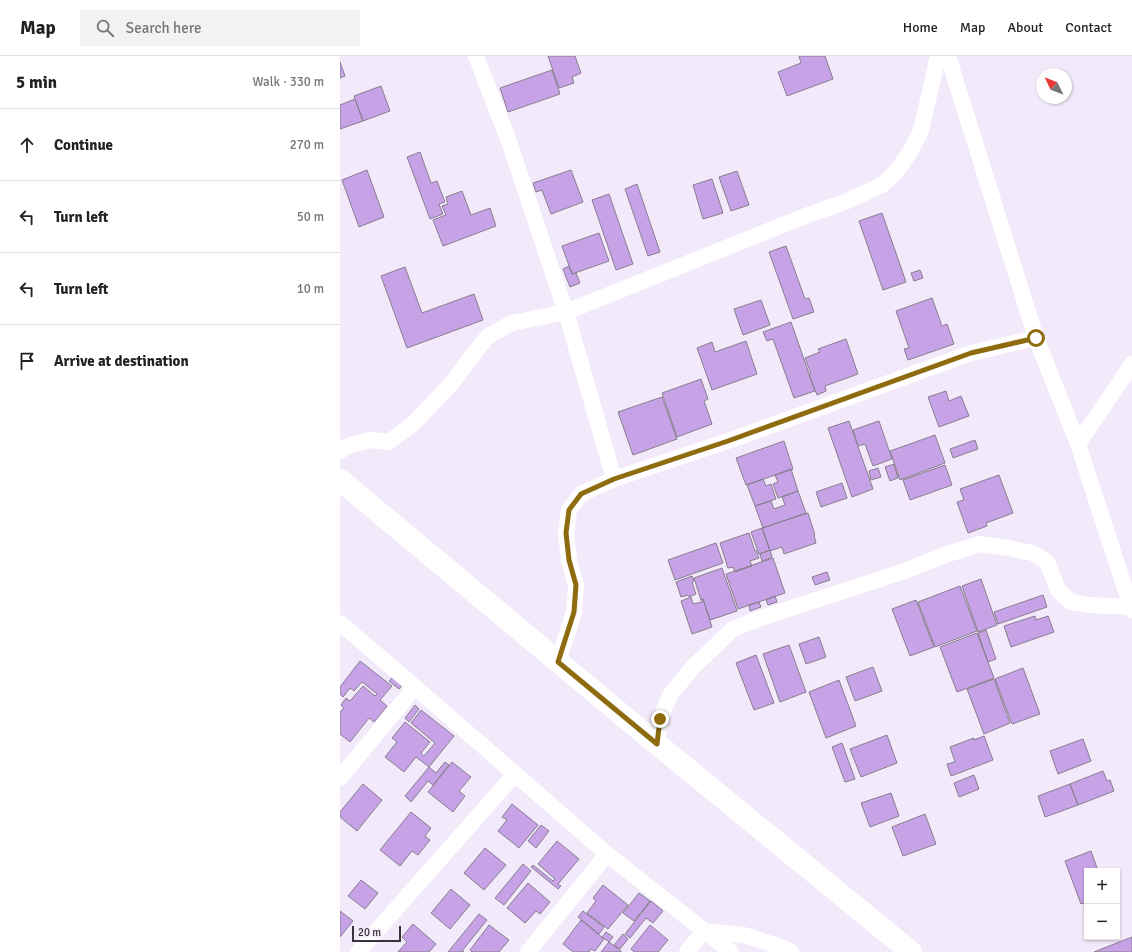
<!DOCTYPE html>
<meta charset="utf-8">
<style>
:root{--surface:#fff;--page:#f2f2f2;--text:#222;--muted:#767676;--line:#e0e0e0}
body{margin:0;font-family:Signika,sans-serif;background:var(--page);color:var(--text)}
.controls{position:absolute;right:12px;bottom:12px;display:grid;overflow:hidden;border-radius:0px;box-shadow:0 1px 3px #0004}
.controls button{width:36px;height:36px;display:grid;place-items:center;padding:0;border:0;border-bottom:1px solid var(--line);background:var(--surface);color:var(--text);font:20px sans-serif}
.compass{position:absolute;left:696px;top:12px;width:36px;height:36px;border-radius:50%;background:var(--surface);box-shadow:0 1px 3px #0004;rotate:313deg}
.scale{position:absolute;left:12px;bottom:10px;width:49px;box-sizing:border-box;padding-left:4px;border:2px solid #37333a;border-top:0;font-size:11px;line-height:14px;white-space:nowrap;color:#37333a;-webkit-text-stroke:3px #f2e9fa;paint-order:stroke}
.stop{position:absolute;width:12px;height:12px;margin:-9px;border:3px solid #8f6b0f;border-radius:50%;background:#fff}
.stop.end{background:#8f6b0f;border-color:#fff;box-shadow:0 1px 4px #0008}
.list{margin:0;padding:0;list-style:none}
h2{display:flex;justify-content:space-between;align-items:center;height:52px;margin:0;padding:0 16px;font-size:17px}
h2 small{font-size:13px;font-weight:400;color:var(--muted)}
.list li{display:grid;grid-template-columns:26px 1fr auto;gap:12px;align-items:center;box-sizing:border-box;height:72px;padding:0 16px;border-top:1px solid var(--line)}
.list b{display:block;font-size:15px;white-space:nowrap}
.list em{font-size:13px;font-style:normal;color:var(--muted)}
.icon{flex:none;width:22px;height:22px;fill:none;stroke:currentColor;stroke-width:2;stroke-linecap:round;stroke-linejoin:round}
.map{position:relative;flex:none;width:792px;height:896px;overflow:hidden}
header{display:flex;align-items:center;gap:24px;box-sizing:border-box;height:56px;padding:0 20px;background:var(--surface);border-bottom:1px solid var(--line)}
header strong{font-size:19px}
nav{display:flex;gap:22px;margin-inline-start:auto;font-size:14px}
.search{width:280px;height:36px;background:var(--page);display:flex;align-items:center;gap:10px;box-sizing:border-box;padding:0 14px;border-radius:0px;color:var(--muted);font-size:15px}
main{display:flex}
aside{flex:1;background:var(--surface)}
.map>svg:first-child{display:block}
.building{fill:#c7a2e6;stroke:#867f8e}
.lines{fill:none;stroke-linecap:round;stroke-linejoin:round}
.street{stroke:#fff;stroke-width:16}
.secondary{stroke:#fff;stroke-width:22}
.route{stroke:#8f6b0f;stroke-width:5}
</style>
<header>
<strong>Map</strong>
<div class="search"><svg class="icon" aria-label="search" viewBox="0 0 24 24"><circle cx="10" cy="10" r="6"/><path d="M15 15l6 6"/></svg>Search here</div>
<nav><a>Home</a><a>Map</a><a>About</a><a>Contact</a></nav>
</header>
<main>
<aside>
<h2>5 min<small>Walk · 330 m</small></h2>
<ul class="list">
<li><svg class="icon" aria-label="ahead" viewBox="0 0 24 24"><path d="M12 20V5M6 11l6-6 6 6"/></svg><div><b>Continue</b></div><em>270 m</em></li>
<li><svg class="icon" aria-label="left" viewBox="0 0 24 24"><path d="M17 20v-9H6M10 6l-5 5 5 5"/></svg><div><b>Turn left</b></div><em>50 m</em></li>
<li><svg class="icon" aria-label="left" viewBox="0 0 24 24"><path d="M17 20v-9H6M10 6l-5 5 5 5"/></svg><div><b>Turn left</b></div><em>10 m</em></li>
<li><svg class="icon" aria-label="arrive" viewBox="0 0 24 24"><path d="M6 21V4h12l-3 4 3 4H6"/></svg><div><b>Arrive at destination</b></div></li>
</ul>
</aside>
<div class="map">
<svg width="792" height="896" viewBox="0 0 792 896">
<rect width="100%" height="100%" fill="#f2e9fa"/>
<path class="building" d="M208,0H235L241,17L232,21L234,27L219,32Z
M459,0H485L493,23L447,40L438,16L461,7Z
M0,6L5,20L0,22Z
M212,14L220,38L168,56L160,32Z
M41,30L50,55L23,65L14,40Z
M15,43L23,65L0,73V49Z
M80,96L91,127L97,125L105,146L99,148L103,158L90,163L67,101Z
M27,114L44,161L19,171L2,124Z
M231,114L243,146L211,158L202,134L196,136L193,127Z
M397,115L409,149L391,155L379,121Z
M372,123L383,157L363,163L353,129Z
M297,128L320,196L308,200L285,133Z
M122,135L131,159L150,152L156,170L103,190L93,164L106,159L102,150L108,148L106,141Z
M269,138L293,208L276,214L252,144Z
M542,157L566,226L543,234L519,165Z
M259,177L269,205L232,218L222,190Z
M446,190L465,243L469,242L474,256L453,263L429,196Z
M229,210L232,218L236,217L240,227L230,231L223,213Z
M65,211L82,257L134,238L143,264L67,292L41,220Z
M580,214L583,222L574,225L571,217Z
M592,242L602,270L607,268L614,288L568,304L564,293L569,292L556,255Z
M421,244L430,269L403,279L394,253Z
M451,266L475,335L454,342L433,283L427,285L423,276Z
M506,283L518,318L485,330L486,335L477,339L469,319L471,318L465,302L480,296L478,293Z
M406,285L417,318L372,334L357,292L372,286L375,296Z
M361,323L368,343L364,345L372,368L337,381L322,337Z
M606,335L609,345L621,340L629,360L599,371L588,341Z
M322,341L337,383L293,399L278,356Z
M509,365L533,433L512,441L488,372Z
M539,365L552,403L533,410L525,388L518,390L513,374Z
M595,379L605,407L560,424L550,395Z
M635,384L638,393L613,402L610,393Z
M444,385L453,413L406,429L396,402Z
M554,408L558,422L550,425L545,411Z
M605,409L612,429L570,444L563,424Z
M538,412L541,421L531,424L529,415Z
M451,413L458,435L438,442L433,428L438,426L435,419Z
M659,419L673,457L646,467L647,470L628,477L617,446L624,444L620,433Z
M423,423L426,430L431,428L436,443L415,450L407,429Z
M502,427L507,442L481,451L476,436Z
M458,435L466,457L423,472L415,450L431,445L434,453L445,449L442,441Z
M468,457L475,479H474L476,487L444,498L442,491L430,495L422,472Z
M422,472L430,494L419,498L411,476Z
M409,477L415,495L416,494L419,502L410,505L412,510L395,516L393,511L388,512L380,487Z
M376,487L383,507L335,524L328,504Z
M430,494L432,501L422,505L420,498Z
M433,502L445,537L398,553L386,518Z
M382,512L397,555L370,564L363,543L361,544L354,522Z
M487,516L490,524L475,529L472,521Z
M352,520L354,525L352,526L356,538L349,541L348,539L341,541L336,526Z
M641,523L657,569L638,576L622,530Z
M620,530L637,575L595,591L578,546Z
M703,539L707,551L658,568L654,556Z
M435,540L437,546L428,549L426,544Z
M351,541L353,548L362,546L361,544L363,543L372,571L352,578L341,545Z
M576,544L594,591L570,600L552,553Z
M419,546L421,551L410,555L409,549Z
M695,560L696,564L708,560L714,576L671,591L664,570Z
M646,574L656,603L648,606L638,577Z
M637,577L654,622L617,636L600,591Z
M479,581L486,601L466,608L459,588Z
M449,589L466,636L440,646L423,598Z
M416,599L434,647L414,654L396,607Z
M20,605L52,630L40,644L47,650L34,666L29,662L10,686L0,678V656L4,652L1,649L6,642L10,645L23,630L35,640L37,638L22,626L14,635L10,632L3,641L0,638V631Z
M533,611L542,635L515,645L506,621Z
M683,612L700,658L672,668L655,623Z
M53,621L63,628L59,633L49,625Z
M654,623L670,667L644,678L627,633Z
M499,624L516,670L486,682L469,636Z
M75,649L79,653L69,666L65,662Z
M81,654L114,680L89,711L76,701L64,716L45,701L57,686L52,682L65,666L90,686L81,697L84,700L95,687L71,667Z
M547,679L557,707L521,721L510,693Z
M644,680L653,704L611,720L607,708L615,706L610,691L634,682V684Z
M743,683L751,705L718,718L710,695Z
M502,687L515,723L505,726L492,691Z
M105,706L109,709L93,729L88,725L71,746L65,740L89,711L96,717Z
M112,706L131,721L119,735L125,740L113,756L88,736Z
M763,715L767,725L770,724L774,735L738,749L730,728Z
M634,719L639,733L619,741L614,727Z
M23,728L42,744L17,775L0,761V756Z
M730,728L738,749L705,761L698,740Z
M551,737L559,760L530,771L521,747Z
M172,748L198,769L179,792L158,775L167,764L162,761Z
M71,756L91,772L85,780L90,784L78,799L72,795L60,810L40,794Z
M585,758L596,788L563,800L552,771Z
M201,769L209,775L196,792L188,785Z
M217,785L239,803L218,828L221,830L218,833L191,811L193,809L213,825L215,823L198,808Z
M145,792L166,809L144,834L124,817Z
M751,795L758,815H747V846L741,848L725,805Z
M183,808L191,815L164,849L155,842Z
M21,824L38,837L25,853L8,840Z
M188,827L210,846L200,858L196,855L185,867L167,852Z
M263,829L288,849L268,873L247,857L256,845L253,842Z
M111,833L130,849L110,873L91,857Z
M299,837L310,845L294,865L283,857Z
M311,845L323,855L313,867L306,862L290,882L285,878Z
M0,855L13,865L0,881Z
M243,855L264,871L259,878L238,861Z
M139,858L147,864L122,895L124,896H108Z
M241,864L264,883L255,895L251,893L249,896H233L223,888Z
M73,868L96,888L89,896H58L67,886L62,881Z
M149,869L169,884L159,896H132L130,894Z
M310,869L328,884L318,896H294L291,893Z
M266,876L273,881L269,886L262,881Z
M283,878L288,883L280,893L274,889Z
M792,881V896H754Z
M269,886L281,895V896H261Z"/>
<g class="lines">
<path class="street" d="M136,0L170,88L226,256L274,423
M608,0L696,282L738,388L792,554
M738,388L792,308
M0,395L7,390L31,384L49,386L74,367L113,326L132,300L148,280L172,267L226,256L468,159L505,146L542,129L555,117L570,96L581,75L598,0
M0,567L75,631L267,798L391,896
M218,606L234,556L236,529L229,504L226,477L229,454L241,438L274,423L388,385L631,297L696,282
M317,688L320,663L330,639L353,611L393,573L424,561L562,516L608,498L640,488L668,492L693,497L707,506L718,534L731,546L749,549L791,551
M0,722L75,631
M18,896L175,718
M188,896L267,798
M347,896L364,875L404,879L441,891L451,896"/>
<path class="secondary" d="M0,424L317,688L571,896"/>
</g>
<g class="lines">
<path class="route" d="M320,663L317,688L218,606L234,556L236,529L229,504L226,477L229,454L241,438L274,423L388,385L631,297L696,282"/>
</g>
</svg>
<div class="controls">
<button>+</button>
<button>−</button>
</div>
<svg class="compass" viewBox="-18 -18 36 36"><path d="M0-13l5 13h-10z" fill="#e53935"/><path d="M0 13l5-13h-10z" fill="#767676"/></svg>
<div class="scale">20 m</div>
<div class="stop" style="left:696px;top:282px"></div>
<div class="stop end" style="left:320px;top:663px"></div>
</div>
</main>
